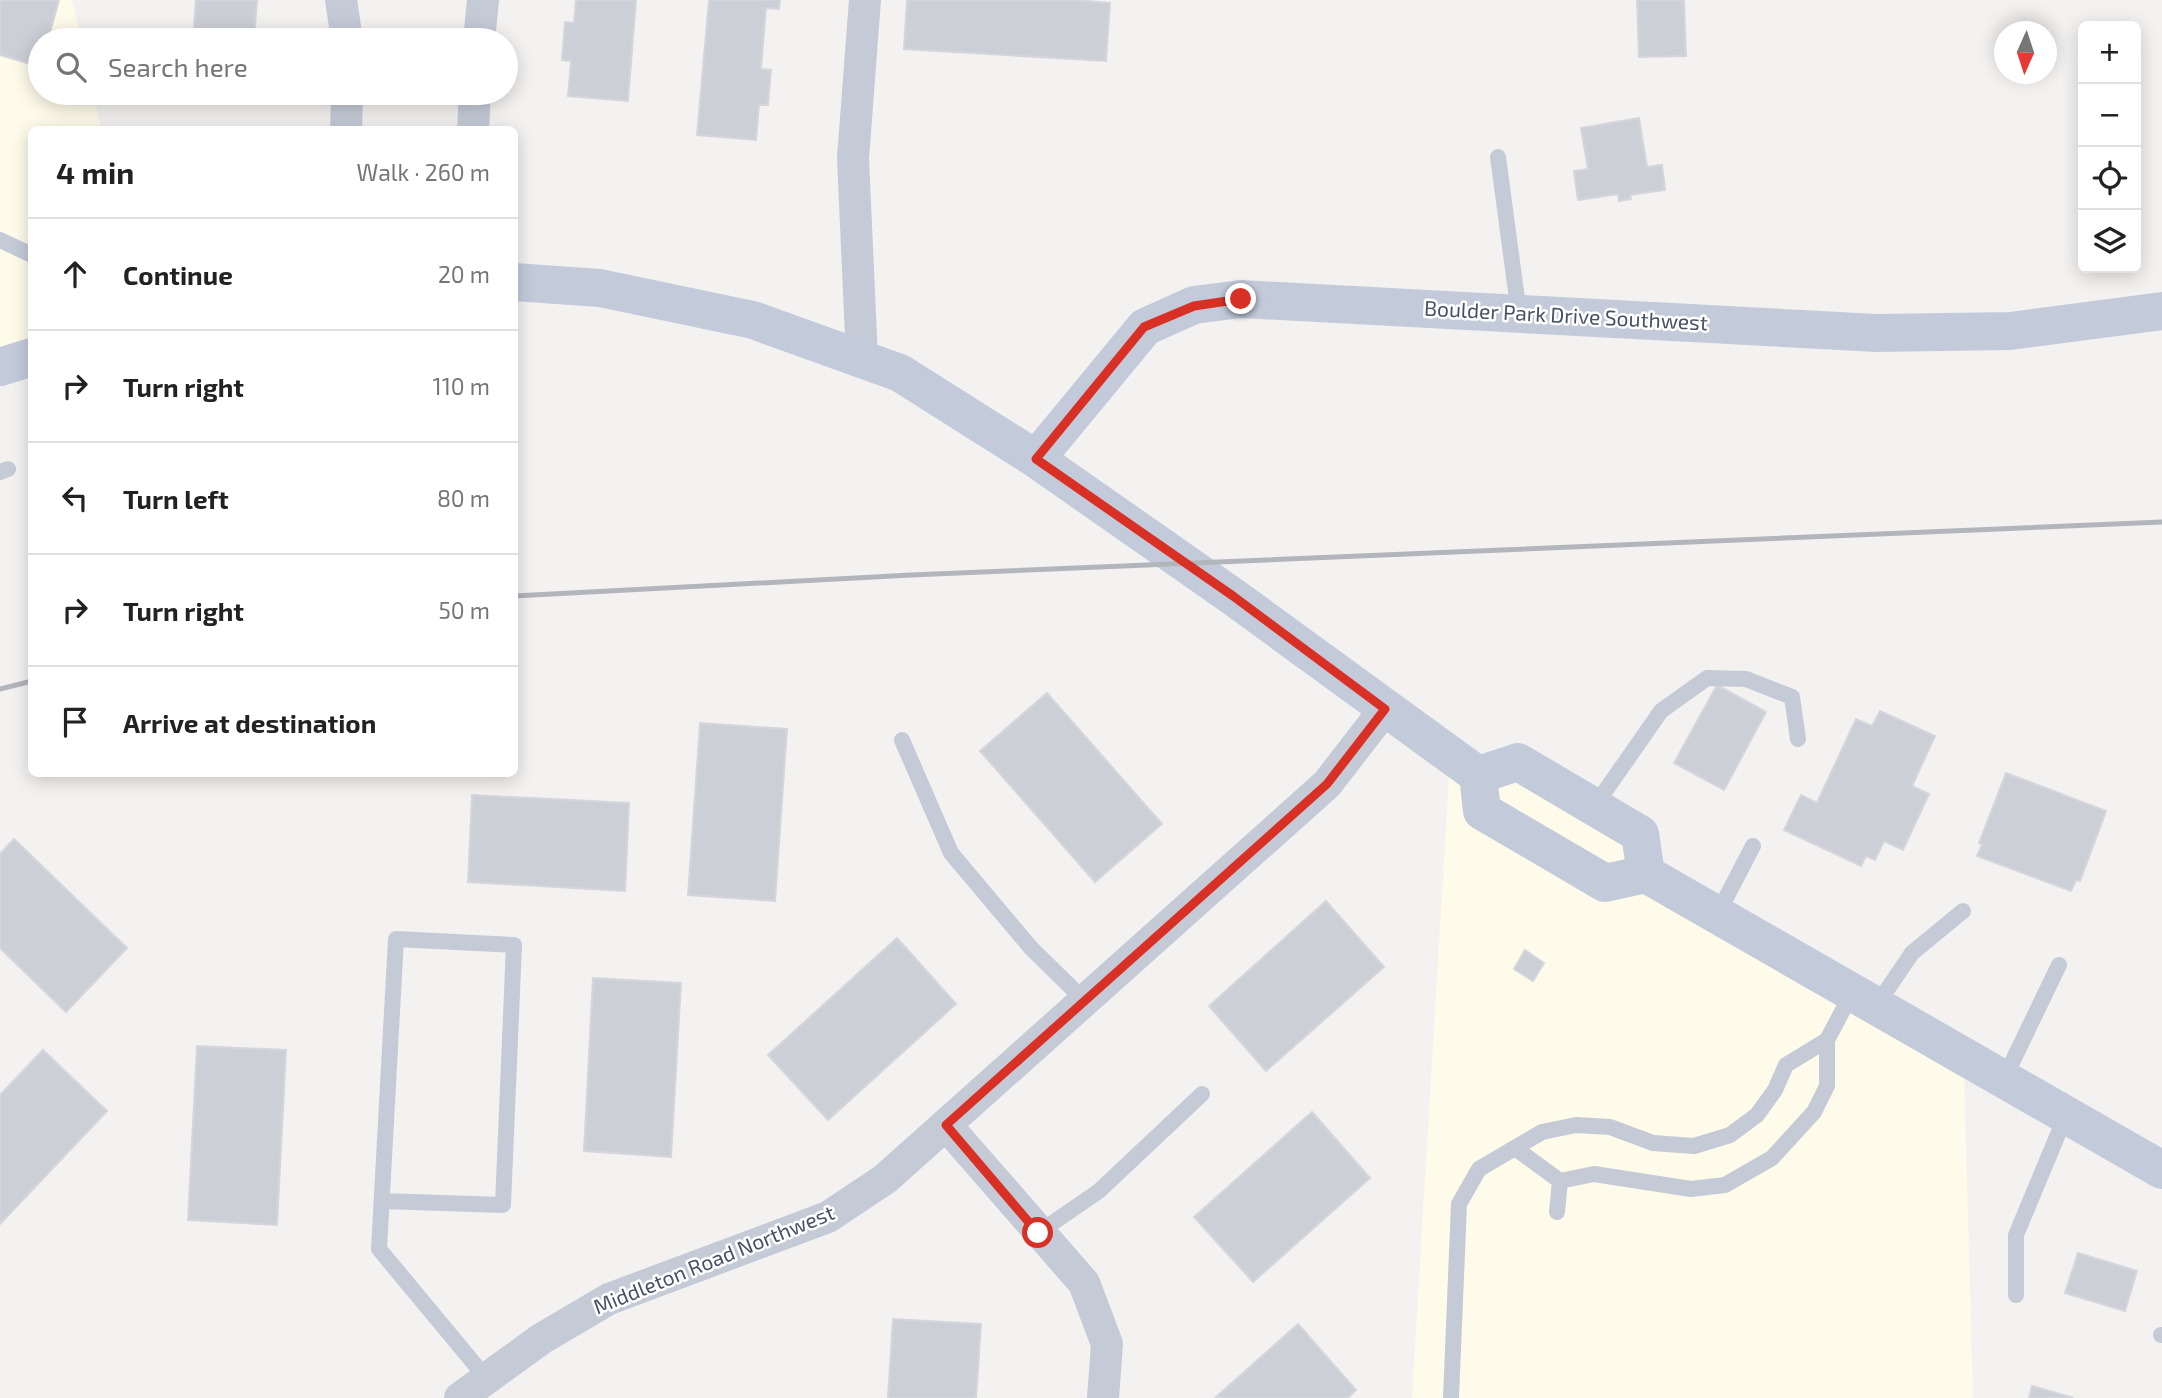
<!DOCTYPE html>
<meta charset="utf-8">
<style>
:root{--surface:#fff;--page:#f2f2f2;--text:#222;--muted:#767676;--line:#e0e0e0}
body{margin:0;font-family:"Exo 2",sans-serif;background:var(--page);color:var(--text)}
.controls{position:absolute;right:21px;top:21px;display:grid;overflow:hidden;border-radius:10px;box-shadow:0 4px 18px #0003}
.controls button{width:63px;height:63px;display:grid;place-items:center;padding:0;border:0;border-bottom:2px solid var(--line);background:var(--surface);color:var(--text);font:35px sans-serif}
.compass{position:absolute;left:1994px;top:21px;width:63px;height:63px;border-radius:50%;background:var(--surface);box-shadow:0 4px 18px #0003;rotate:183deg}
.stop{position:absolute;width:21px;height:21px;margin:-16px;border:5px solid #d93025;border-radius:50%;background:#fff}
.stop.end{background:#d93025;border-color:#fff;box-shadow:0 2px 7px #0008}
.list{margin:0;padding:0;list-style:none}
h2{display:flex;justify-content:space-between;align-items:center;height:91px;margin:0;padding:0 28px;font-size:30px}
h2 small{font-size:23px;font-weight:400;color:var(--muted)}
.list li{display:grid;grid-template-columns:46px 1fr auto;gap:21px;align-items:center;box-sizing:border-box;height:112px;padding:0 28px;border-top:2px solid var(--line)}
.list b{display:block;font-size:26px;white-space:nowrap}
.list em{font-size:23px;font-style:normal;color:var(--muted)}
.icon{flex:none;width:38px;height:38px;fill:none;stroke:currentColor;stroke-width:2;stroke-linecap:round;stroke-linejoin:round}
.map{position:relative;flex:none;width:2162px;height:1398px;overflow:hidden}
.search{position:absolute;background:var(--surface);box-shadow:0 4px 18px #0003;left:28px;top:28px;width:490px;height:77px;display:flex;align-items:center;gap:18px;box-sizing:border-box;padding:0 24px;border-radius:38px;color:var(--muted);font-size:26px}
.panel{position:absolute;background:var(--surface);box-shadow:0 4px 18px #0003;left:28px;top:126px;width:490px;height:651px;border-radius:10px}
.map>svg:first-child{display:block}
.commercial{fill:#fefbeb}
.building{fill:#cdcfd7;stroke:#d5d6dd;stroke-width:2}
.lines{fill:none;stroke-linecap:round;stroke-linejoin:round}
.lane{stroke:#c4cbd7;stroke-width:16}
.street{stroke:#c4cbd7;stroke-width:32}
.secondary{stroke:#c3cbdb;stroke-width:38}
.rail{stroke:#b3b5bc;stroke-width:5}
.route{stroke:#d93025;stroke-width:9}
.labels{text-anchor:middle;stroke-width:5;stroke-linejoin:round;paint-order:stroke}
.street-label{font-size:21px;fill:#475161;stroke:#fff}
</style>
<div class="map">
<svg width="2162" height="1398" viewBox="0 0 2162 1398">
<rect width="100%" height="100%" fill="#f4f2f1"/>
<path class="commercial" d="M0,0H72L81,40H40V93H93L101,129L32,130L31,337L0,352Z
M1451,743L1963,1044L1973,1398H1412Z"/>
<path class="building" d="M0,0H59L48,40H40V67L0,55Z
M196,0H257L254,40H193Z
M576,0H636L628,101L568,96L571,61L562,60L565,22L574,23Z
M709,0H780L779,9L766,8L761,69L771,70L768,105H759L756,140L697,135Z
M907,0H1075L1110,3L1106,61L904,49Z
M1637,0H1684L1686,56L1639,57Z
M189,93H250L249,101L188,96Z
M1639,118L1647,167L1662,165L1665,190L1630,195L1631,199L1619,201L1618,194L1578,200L1574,171L1588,169L1581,128Z
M1717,685L1766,712L1724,790L1674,763Z
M1047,693L1162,824L1095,882L980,751Z
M1880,711L1935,736L1912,786L1929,794L1903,850L1884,841L1875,860L1866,856L1861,866L1784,830L1801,795L1817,803L1856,719L1872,726Z
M700,723L787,729L775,901L688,895Z
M2006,773L2106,811L2080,881L2076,880L2071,891L1977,856L1982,845L1979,843Z
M472,795L629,803L625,891L468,882Z
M14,839L127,948L66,1012L0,948V854Z
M1326,901L1384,967L1266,1071L1209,1006Z
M897,938L956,1004L828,1120L768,1055Z
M1525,950L1544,963L1533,981L1514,969Z
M593,978L681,983L671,1157L584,1151Z
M197,1046L286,1050L277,1225L188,1220Z
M43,1050L107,1111L0,1224V1095Z
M1312,1112L1370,1178L1253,1282L1194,1217Z
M2078,1253L2137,1271L2125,1311L2065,1293Z
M893,1319L981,1324L976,1398H888Z
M1298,1324L1356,1390L1348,1398H1215Z
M2032,1386L2074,1398H2029Z"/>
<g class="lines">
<path class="lane" d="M1498,157L1519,314
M0,240L32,255
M0,472L8,469
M902,740L951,853L1031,948L1085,1001
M1594,807L1661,711L1707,678L1746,679L1792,697L1798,739
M1717,915L1753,846
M1876,1006L1912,953L1963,911
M2004,1079L2059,965
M1515,1148L1560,1181L1594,1174L1691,1189L1725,1185L1772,1158L1814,1112L1827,1086V1040L1852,993
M382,1201L503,1205L514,945L396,939L379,1249L487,1379
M1557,1212L1560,1181
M1038,1233L1099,1191L1202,1094
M2016,1295V1235L2066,1115
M2161,1335H2162
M1451,1398L1459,1204L1479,1169L1542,1132L1576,1125L1610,1127L1653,1143L1694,1146L1730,1135L1757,1115L1775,1090L1786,1065L1827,1040"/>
<path class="street" d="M341,0L347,40
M479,40L483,0
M346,130L347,93
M473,130L475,93
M862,359L853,158L865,0
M946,1125L1084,1283L1107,1344L1103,1398
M460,1398L541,1339L609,1299L828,1217L885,1179L1327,784L1385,709"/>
<path class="secondary" d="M514,282L600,288L753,320L900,373L1036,459L1232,596L1478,775L1482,811L1605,883L1646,874L2162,1170
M0,367L32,357
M1036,459L1145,327L1194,305L1241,299L1877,333L2010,331L2162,311
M1478,775L1518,762L1640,834L1646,874"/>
<path class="rail" d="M514,596L911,575L2162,522
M0,689L32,681"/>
</g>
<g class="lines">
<path class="route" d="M1038,1233L946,1125L1327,784L1385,709L1233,596L1036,459L1144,327L1194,306L1241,299"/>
</g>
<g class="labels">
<g class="street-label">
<text transform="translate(1566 316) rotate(3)" y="7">Boulder Park Drive Southwest</text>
<text transform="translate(714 1260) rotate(-22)" y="7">Middleton Road Northwest</text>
</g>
</g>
</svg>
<div class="controls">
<button>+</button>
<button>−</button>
<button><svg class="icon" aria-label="locate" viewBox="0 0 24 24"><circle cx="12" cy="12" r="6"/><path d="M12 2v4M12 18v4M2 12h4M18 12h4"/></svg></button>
<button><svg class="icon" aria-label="layers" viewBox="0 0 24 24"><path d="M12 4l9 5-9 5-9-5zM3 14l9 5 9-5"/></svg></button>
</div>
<svg class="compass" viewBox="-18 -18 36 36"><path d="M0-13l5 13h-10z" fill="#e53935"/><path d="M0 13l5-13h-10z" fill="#767676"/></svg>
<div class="stop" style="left:1038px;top:1233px"></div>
<div class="stop end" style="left:1241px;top:299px"></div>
<div class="search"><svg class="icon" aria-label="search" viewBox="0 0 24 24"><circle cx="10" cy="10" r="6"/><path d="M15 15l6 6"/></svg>Search here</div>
<section class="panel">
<h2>4 min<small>Walk · 260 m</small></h2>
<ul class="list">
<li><svg class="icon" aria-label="ahead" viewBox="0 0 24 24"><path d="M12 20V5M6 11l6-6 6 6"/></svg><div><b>Continue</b></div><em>20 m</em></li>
<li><svg class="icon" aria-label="right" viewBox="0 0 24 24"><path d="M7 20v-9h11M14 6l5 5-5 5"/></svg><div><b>Turn right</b></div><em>110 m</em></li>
<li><svg class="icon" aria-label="left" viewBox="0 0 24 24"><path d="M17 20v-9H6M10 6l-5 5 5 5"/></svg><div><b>Turn left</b></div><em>80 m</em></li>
<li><svg class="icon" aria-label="right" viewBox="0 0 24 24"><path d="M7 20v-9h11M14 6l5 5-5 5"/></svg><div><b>Turn right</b></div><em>50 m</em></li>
<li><svg class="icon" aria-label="arrive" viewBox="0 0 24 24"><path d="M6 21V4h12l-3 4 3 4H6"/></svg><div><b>Arrive at destination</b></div></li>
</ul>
</section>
</div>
